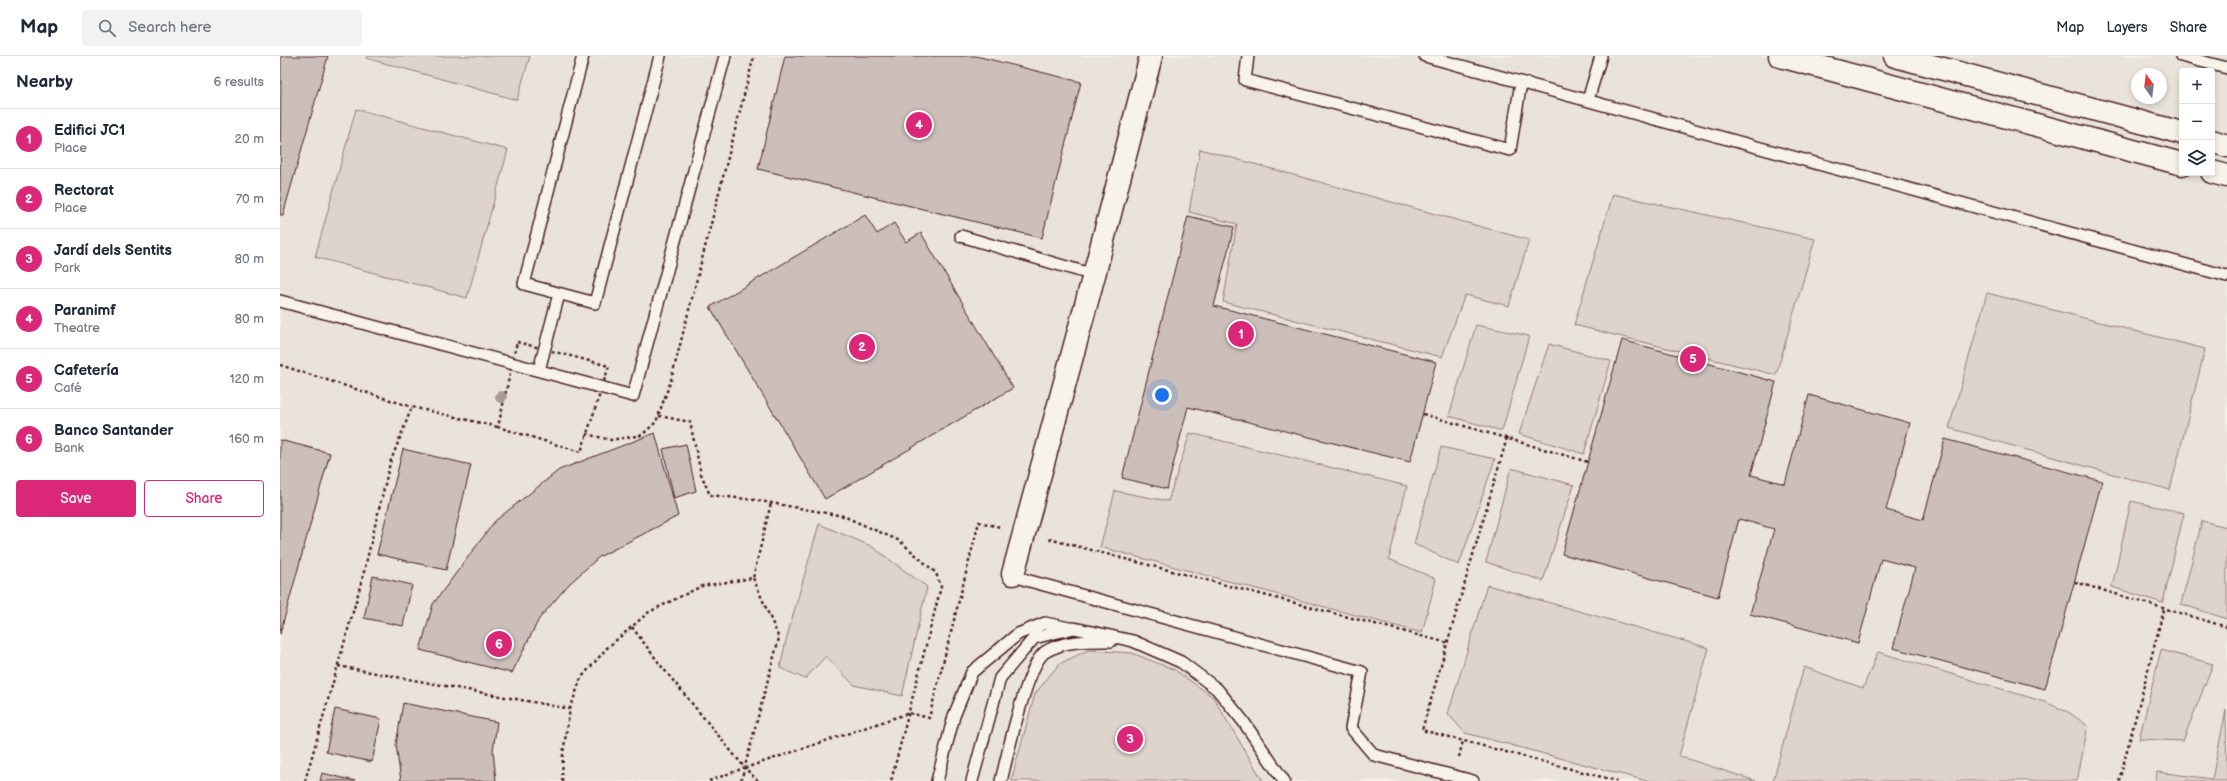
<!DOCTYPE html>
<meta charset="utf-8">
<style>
:root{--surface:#fff;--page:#f2f2f3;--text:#1f2937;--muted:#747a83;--line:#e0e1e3;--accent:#db2777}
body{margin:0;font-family:"Balsamiq Sans",sans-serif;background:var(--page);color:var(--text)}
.controls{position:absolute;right:12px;top:12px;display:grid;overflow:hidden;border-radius:4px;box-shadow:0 2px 6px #0003}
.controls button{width:36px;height:36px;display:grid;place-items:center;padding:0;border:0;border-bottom:1px solid var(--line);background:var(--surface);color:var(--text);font:20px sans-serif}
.compass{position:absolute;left:1851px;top:12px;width:36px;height:36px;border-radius:50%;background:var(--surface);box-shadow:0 2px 6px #0003;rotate:346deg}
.you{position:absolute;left:882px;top:339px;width:14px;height:14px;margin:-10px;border:3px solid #fff;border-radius:50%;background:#1a73e8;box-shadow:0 0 0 6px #1a73e833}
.badge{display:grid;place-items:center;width:26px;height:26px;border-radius:50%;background:var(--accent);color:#fff;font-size:13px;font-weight:700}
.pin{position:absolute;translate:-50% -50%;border:2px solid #fff;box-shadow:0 1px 4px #0006}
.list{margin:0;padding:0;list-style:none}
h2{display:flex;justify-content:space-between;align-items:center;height:52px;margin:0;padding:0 16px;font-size:17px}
h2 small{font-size:13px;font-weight:400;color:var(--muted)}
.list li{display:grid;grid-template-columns:26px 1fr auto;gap:12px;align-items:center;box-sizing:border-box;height:60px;padding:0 16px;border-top:1px solid var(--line)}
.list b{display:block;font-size:15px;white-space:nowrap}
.list p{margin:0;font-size:13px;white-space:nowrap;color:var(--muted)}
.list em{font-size:13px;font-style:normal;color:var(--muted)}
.actions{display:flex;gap:8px;padding:12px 16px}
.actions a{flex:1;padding:9px 0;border:1px solid var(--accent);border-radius:4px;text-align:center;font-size:14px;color:var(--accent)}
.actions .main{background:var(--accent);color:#fff}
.icon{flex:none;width:22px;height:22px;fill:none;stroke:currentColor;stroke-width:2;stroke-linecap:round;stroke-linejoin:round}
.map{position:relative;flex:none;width:1947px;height:725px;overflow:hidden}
header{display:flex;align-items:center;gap:24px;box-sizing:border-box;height:56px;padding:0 20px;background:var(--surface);border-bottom:1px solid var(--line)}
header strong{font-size:19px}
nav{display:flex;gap:22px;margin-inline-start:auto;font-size:14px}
.search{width:280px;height:36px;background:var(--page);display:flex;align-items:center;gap:10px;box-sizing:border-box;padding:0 14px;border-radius:4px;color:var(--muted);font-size:15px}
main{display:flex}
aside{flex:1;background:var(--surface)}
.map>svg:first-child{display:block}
.built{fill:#eae3da;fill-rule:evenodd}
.green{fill:#ded4cc;stroke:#947a7c}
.building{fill:#ccbfb9;stroke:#4a1f2b}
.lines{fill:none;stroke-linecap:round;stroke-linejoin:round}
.lane-casing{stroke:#4a1f2b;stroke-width:14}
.street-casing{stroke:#4a1f2b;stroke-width:25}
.path{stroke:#4a1f2b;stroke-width:2.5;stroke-dasharray:3 3;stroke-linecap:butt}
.lane{stroke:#f7f3e8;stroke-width:11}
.street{stroke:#f7f3e8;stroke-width:22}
.tree{fill:#ac9796}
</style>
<header>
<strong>Map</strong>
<div class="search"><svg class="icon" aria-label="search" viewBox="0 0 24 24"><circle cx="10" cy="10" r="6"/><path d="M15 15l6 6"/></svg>Search here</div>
<nav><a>Map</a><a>Layers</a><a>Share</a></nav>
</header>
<main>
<aside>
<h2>Nearby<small>6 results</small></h2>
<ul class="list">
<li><span class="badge">1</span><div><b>Edifici JC1</b><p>Place</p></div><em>20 m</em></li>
<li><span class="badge">2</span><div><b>Rectorat</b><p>Place</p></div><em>70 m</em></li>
<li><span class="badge">3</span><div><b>Jardí dels Sentits</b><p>Park</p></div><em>80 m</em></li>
<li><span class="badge">4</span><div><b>Paranimf</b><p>Theatre</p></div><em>80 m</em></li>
<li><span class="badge">5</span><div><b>Cafetería</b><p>Café</p></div><em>120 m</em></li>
<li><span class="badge">6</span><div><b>Banco Santander</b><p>Bank</p></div><em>160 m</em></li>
</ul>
<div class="actions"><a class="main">Save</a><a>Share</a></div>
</aside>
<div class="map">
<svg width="1947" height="725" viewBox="0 0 1947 725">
<rect width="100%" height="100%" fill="#f7f3e8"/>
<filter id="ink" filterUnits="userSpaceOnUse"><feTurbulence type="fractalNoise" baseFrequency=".025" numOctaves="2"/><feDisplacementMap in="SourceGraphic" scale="8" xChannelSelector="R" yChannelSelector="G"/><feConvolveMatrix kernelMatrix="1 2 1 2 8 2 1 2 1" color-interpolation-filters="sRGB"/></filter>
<g filter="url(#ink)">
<path class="built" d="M0,0H1947V725H0ZM1902,15H1932V117H1902ZM1857,18H1881V42H1857Z"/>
<path class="green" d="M87,0H250L237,44L86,2Z
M76,53L228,94L187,242L35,201Z
M920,93L1249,184L1229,250L1185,239L1162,301L943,246L957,168L909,156Z
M1333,138L1535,183L1496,319L1294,269Z
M1707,237L1925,293L1890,434L1669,372Z
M1196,269L1249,280L1222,375L1169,360Z
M1269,288L1331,305L1304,398L1239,378Z
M910,377L1127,430L1109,503L1156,523L1142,577L820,491L835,435L888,445Z
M1161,391L1215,403L1179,509L1134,488Z
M1231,412L1294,429L1263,525L1206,506Z
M1851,445L1904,457L1883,547L1832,531Z
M1922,465L1947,471V563L1901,548Z
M539,468L591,490L647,531L622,640L574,629L546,600L525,623L500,612L506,584Z
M1207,529L1429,592L1399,700L1476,725H1367L1185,677L1168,658Z
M808,594L852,597L895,614L933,641L983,725H731L755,638L779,608Z
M1881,594L1933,608L1903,685L1859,683Z
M1598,596L1765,646L1790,657L1808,670L1797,725H1493L1524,611L1583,632Z
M1946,654L1947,725H1876L1877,716L1932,723Z"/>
<path class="building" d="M1,0H48L3,159H0Z
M505,0H696L801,26L762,182L478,113Z
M585,159L597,178L614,167L626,186L641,177L733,332L545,443L430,251Z
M908,160L954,171L934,250L1156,306L1130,406L908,351L887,433L842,422Z
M1342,284L1496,326L1471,419L1505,428L1529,339L1630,367L1606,454L1643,464L1665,383L1822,425L1765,633L1613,592L1635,512L1601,503L1578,587L1470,558L1494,473L1459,463L1438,541L1282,498Z
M375,377L398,460L319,501L289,528L259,563L232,617L140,594L153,548L215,465L279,414Z
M0,384L50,397L0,578Z
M406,388L416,435L394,442L383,393Z
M123,393L191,409L166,514L97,498Z
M93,520L132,529L123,570L84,562Z
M123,647L217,666L213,695L216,725H121L116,689Z
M55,653L101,663L92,706L46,696Z
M42,717L75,725H40Z"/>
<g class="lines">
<g class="lane-casing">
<path id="lane" d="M303,0L244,228L315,247L380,0
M968,0L965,24L1230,94L1241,26
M1145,0L1947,220
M1901,0L1947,12
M1308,44L1321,0
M681,180L814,219
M0,245L353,340L445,0
M259,314L279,238
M733,518L746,524L1082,616L1071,672L1094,699L1193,725
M657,725L674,660L692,616L738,578L765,567L789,572
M692,725L720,622L754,582L794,572L853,585L901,606L937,633L963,665L1004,725
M721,725C727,701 747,608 765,596C785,584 809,585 831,585"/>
</g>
<g class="street-casing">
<path id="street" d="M1500,0L1902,108
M1615,0L1902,77
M1932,85L1947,90
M1932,116L1947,120
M733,518L814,219L871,0"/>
</g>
<path class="path" d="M237,286L329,310L301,396L218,371Z
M0,309L132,351
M1143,358L1308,406
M379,360L410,366L421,418L430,439L475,444L563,460L620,485L656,517L661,531L611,725
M306,378L331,384L362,379L376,366L391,324L474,0
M1227,382L1142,674L1337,725
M769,483L1168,587
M1795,526L1947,571
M352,571L382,611L465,712
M58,610L290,653
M1179,701L1183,685
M25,725L82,524L110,407L132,351L218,371
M282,725L283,697L290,653L301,622L327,592L369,556L422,530L473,522L491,447
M429,725L464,712
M461,725L499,582L473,522
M478,725L465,712L629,657L649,662L699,466L720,471
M1839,725L1884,553"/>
<use href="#lane" class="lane"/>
<use href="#street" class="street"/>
</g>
<circle class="tree" cx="221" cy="341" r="6"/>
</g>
</svg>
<div class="controls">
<button>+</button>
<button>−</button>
<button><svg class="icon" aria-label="layers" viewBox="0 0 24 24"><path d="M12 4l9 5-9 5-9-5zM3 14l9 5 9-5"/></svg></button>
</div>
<svg class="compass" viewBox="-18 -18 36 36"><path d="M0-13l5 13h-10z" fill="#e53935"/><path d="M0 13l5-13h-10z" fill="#747a83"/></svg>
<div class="you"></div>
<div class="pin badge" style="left:961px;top:278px">1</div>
<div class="pin badge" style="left:582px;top:291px">2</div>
<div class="pin badge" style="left:850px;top:683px">3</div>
<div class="pin badge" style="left:639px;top:69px">4</div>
<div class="pin badge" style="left:1413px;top:303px">5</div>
<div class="pin badge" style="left:219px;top:588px">6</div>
</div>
</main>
